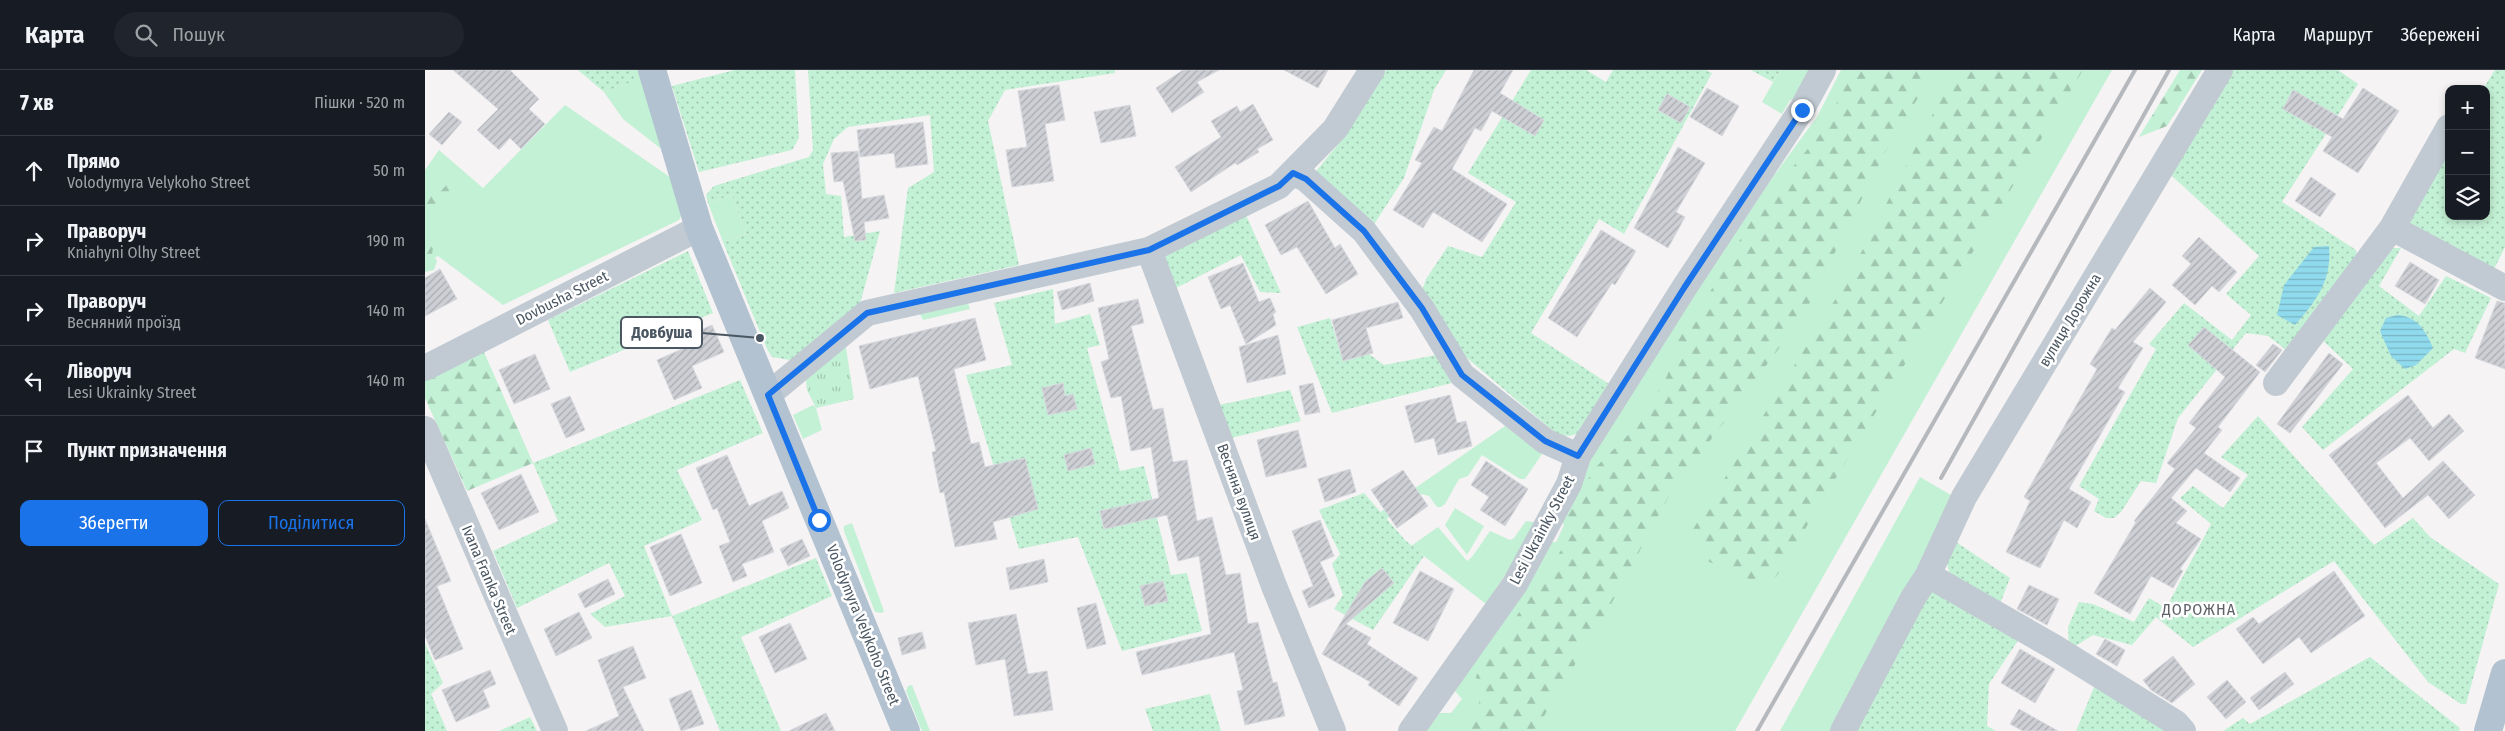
<!DOCTYPE html>
<html lang="uk">
<meta charset="utf-8">
<style>
:root{--surface:#171b24;--page:#20242c;--text:#f1f3f6;--muted:#9ea1a6;--line:#363941;--accent:#1a73e8}
body{margin:0;font-family:"Fira Sans Condensed",sans-serif;background:var(--page);color:var(--text)}
.controls{position:absolute;right:15px;top:15px;display:grid;overflow:hidden;border-radius:10px;box-shadow:0 2px 8px #0003}
.controls button{width:45px;height:45px;display:grid;place-items:center;padding:0;border:0;border-bottom:1px solid var(--line);background:var(--surface);color:var(--text);font:25px sans-serif}
.stop{position:absolute;width:15px;height:15px;margin:-11px;border:4px solid #1a73e8;border-radius:50%;background:#fff}
.stop.end{background:#1a73e8;border-color:#fff;box-shadow:0 1px 5px #0008}
.list{margin:0;padding:0;list-style:none}
h2{display:flex;justify-content:space-between;align-items:center;height:65px;margin:0;padding:0 20px;font-size:21px}
h2 small{font-size:16px;font-weight:400;color:var(--muted)}
.list li{display:grid;grid-template-columns:32px 1fr auto;gap:15px;align-items:center;box-sizing:border-box;height:70px;padding:0 20px;border-top:1px solid var(--line)}
.list b{display:block;font-size:19px;white-space:nowrap}
.list p{margin:0;font-size:16px;white-space:nowrap;color:var(--muted)}
.list em{font-size:16px;font-style:normal;color:var(--muted)}
.actions{display:flex;gap:10px;padding:15px 20px}
.actions a{flex:1;padding:11px 0;border:1px solid var(--accent);border-radius:10px;text-align:center;font-size:18px;color:var(--accent)}
.actions .main{background:var(--accent);color:#fff}
.icon{flex:none;width:28px;height:28px;fill:none;stroke:currentColor;stroke-width:2;stroke-linecap:round;stroke-linejoin:round}
.map{position:relative;flex:none;width:2080px;height:661px;overflow:hidden}
header{display:flex;align-items:center;gap:30px;box-sizing:border-box;height:70px;padding:0 25px;background:var(--surface);border-bottom:1px solid var(--line)}
header strong{font-size:24px}
nav{display:flex;gap:28px;margin-inline-start:auto;font-size:18px}
.search{width:350px;height:45px;background:var(--page);display:flex;align-items:center;gap:12px;box-sizing:border-box;padding:0 18px;border-radius:28px;color:var(--muted);font-size:19px}
main{display:flex}
aside{flex:1;background:var(--surface)}
.map>svg:first-child{display:block}
.grass{fill:#c3f1d5}
.forest{fill:url(#forest-firs)}
.park{fill:url(#park-tufts)}
.garden{fill:url(#garden-dots)}
.water{fill:url(#water-rules)}
.building{fill:url(#building-hatch);stroke:#d7d9de}
.lines{fill:none;stroke-linecap:round;stroke-linejoin:round}
.minor{stroke:#c1cad2;stroke-width:26}
.major{stroke:#b3c2d1;stroke-width:28}
.rail{stroke:#b5b8bd;stroke-width:4}
.route{stroke:#1a73e8;stroke-width:6}
.labels{text-anchor:middle;stroke-width:5;stroke-linejoin:round;paint-order:stroke}
.street-label{font-size:15px;fill:#4a5661;stroke:#fff}
.neighbourhood-label{font-size:16px;letter-spacing:1px;fill:#5f6368;stroke:#fff}
.leader{fill:none;stroke:#4a5661;stroke-width:2}
.callout-dot{fill:#4a5661;stroke:#fff;stroke-width:2}
.callout{fill:#fff;stroke:#4a5661;stroke-width:2}
.callout-label{font-size:16px;text-anchor:middle;font-weight:bold;fill:#4a5661}
</style>
<header>
<strong>Карта</strong>
<div class="search"><svg class="icon" aria-label="search" viewBox="0 0 24 24"><circle cx="10" cy="10" r="6"/><path d="M15 15l6 6"/></svg>Пошук</div>
<nav><a>Карта</a><a>Маршрут</a><a>Збережені</a></nav>
</header>
<main>
<aside>
<h2>7 хв<small>Пішки · 520 m</small></h2>
<ul class="list">
<li><svg class="icon" aria-label="ahead" viewBox="0 0 24 24"><path d="M12 20V5M6 11l6-6 6 6"/></svg><div><b>Прямо</b><p>Volodymyra Velykoho Street</p></div><em>50 m</em></li>
<li><svg class="icon" aria-label="right" viewBox="0 0 24 24"><path d="M7 20v-9h11M14 6l5 5-5 5"/></svg><div><b>Праворуч</b><p>Kniahyni Olhy Street</p></div><em>190 m</em></li>
<li><svg class="icon" aria-label="right" viewBox="0 0 24 24"><path d="M7 20v-9h11M14 6l5 5-5 5"/></svg><div><b>Праворуч</b><p>Весняний проїзд</p></div><em>140 m</em></li>
<li><svg class="icon" aria-label="left" viewBox="0 0 24 24"><path d="M17 20v-9H6M10 6l-5 5 5 5"/></svg><div><b>Ліворуч</b><p>Lesi Ukrainky Street</p></div><em>140 m</em></li>
<li><svg class="icon" aria-label="arrive" viewBox="0 0 24 24"><path d="M6 21V4h12l-3 4 3 4H6"/></svg><div><b>Пункт призначення</b></div></li>
</ul>
<div class="actions"><a class="main">Зберегти</a><a>Поділитися</a></div>
</aside>
<div class="map">
<svg width="2080" height="661" viewBox="0 0 2080 661">
<defs>
<pattern id="forest-firs" width="22" height="20" patternUnits="userSpaceOnUse" patternTransform="scale(1.25)"><rect width="22" height="20" fill="#c3f1d5"/><path d="M5 1l3.5 6h-7zM16 11l3.5 6h-7z" fill="#a0c6b0"/></pattern>
<pattern id="park-tufts" width="24" height="20" patternUnits="userSpaceOnUse" patternTransform="scale(1.25)"><rect width="24" height="20" fill="#c3f1d5"/><path d="M3 7l-1-3M5 7V3M7 7l1-3M15 17l-1-3M17 17v-4M19 17l1-3" fill="none" stroke="#a0c6b0"/></pattern>
<pattern id="garden-dots" width="8" height="8" patternUnits="userSpaceOnUse" patternTransform="scale(1.25)"><rect width="8" height="8" fill="#c3f1d5"/><path d="M2 2h.1M6 6h.1" fill="none" stroke="#a0c6b0" stroke-width="1.8" stroke-linecap="round"/></pattern>
<pattern id="water-rules" width="6" height="5" patternUnits="userSpaceOnUse" patternTransform="scale(1.25)"><rect width="6" height="5" fill="#90daee"/><path d="M0 2.5h6" fill="none" stroke="#78b4c4"/></pattern>
<pattern id="building-hatch" width="6" height="6" patternUnits="userSpaceOnUse" patternTransform="scale(1.25)"><rect width="6" height="6" fill="#cdcfd5"/><path d="M-1 1l2-2M0 6l6-6M5 7l2-2" fill="none" stroke="#a8abb0"/></pattern>
</defs>
<rect width="100%" height="100%" fill="#f5f3f3"/>
<path class="grass" d="M207,0H215L239,78H235L198,49L179,22L210,10Z
M1355,0H1389L1373,29L1365,30L1357,44L1337,32Z
M1416,0H1687L1310,661H1001L1015,643H1026L1037,629L1030,621L1125,472H1131L1139,455L1134,449L1169,376L1345,111L1392,47Z
M140,35L242,105L251,113L259,141L254,150L78,235L13,186L0,193V100L14,80L58,118Z
M307,125L321,164L298,172L283,133Z
M541,227L545,239L498,250L492,238Z
M388,335L391,338L397,360L378,369L368,345Z
M1080,356L1117,384L1100,409H1095L1057,385L1043,406L1034,409L1020,434L1016,437H1012L1004,426L997,424L960,450L954,443Z
M1495,407L1531,428L1409,661H1355Z
M1030,438L1059,456L1042,485L1020,455Z
M1101,451L1114,453L1061,534L986,476L1013,457L1042,491L1047,487L1065,461L1085,470L1089,468Z
M427,453L459,541L457,543L450,542L419,461V456Z
M487,615L505,661H497L481,621L483,616Z"/>
<path class="forest" d="M1422,0H1511L1468,67L1378,246L1244,426L1184,538L1110,661H1036L1056,648L1051,606L1139,476L1143,441L1170,398L1212,356L1242,306L1255,263L1277,236L1324,154L1357,110L1406,51Z
M1536,0H1658L1351,507L1329,511L1282,491L1267,461L1421,212L1519,22Z
M1755,0H1777L1742,56L1714,67Z
M25,111L31,116L30,128H21L13,138L1,137L5,145L0,150V121H16Z
M0,162L10,171L7,183L12,191L9,200L0,202Z
M58,280L108,393L42,421L0,328V308Z"/>
<path class="park" d="M418,275L421,278L429,329L391,338L382,320L381,309Z"/>
<path class="garden" d="M153,0H207L211,10L179,22Z
M310,0H370L374,68L367,80L274,102L247,16Z
M383,0H690V3L580,20L563,51L594,195L469,223L483,118L509,102L505,45L423,57L409,69L398,94L401,124L416,126L419,167L455,161L435,234L365,290L347,287L342,279L298,172L321,164L307,125L283,133L281,125L289,116L384,87L388,80Z
M961,0H1021L1009,20L979,108L948,156L887,106L920,66Z
M1106,0H1161L1181,12L1188,0H1281L1287,3L1199,164L1174,149L1106,263L1184,314L1152,364L1144,366L1133,365L1035,282L996,224L1001,209L1023,176L1057,187L1091,132L1043,103Z
M1326,0H1355L1348,12Z
M1803,0H1913L1933,14L1857,132L1931,180L1933,193L1868,285L1843,266L1821,263L1753,348L1731,413L1716,411L1696,442L1689,448H1681L1669,441L1674,429L1654,416L1731,279L1724,274L1759,233L1807,270L1826,245L1801,224L1834,186L1746,105Z
M2070,0H2080V177L2068,201L1980,153L2024,68V146H2061V19H2058Z
M820,143L856,223L835,222L816,185L751,218L739,186Z
M1962,178H1976L1954,216L1994,246L2021,206L2066,228L2040,283L2029,279L1898,380L1877,357L1928,299L1893,266Z
M263,181L288,243L145,302L123,250Z
M628,219L630,254L665,244L675,275L662,278L695,401L719,396L746,505L762,503L777,561L697,581L653,467L594,479L541,305L587,295L569,233Z
M905,248L918,291L944,284L959,295L1011,285L1027,313L907,343L872,257Z
M315,310L338,363L252,400L277,450L219,476L247,546L391,488L407,526L316,567L356,661H295L247,546L180,557L165,544L200,526L184,493L92,538L68,481L133,451L108,393Z
M865,320L876,351L806,368L794,335Z
M1833,346L1949,475L1988,448L2005,467L2074,514L2041,634H2036L2003,612L1909,491L1768,577L1731,547L1707,575L1668,565L1644,580L1643,557L1654,532L1668,534L1709,552L1724,528L1741,538L1786,454L1755,428L1768,416L1798,438L1823,405L1796,387Z
M939,423L980,470L999,486L948,560L909,539L918,525L907,494L915,484L894,440Z
M1528,470L1585,508L1573,539L1525,506L1521,490Z
M1508,521L1594,569L1564,614L1562,656L1571,661H1423L1493,529Z
M0,573L18,613L6,624L22,661H0Z
M1945,587L2035,658L2034,661H1798L1818,648L1825,654Z
M1672,610L1744,661H1651Z
M785,624L796,661H728L720,639Z
M105,647L112,661H74Z"/>
<path class="water" d="M1904,176C1907,210 1892,230 1870,255L1852,245L1859,215L1889,177Z
M1972,245C1992,246 2001,261 2008,278L1991,295L1980,299L1966,286L1955,261L1961,248Z"/>
<path class="building" d="M28,0H85L114,29L104,39L120,54L96,79L85,68L74,80L52,60L73,39Z
M758,0H794L772,12L779,22L747,43L731,18Z
M859,0H903L893,18Z
M1049,0H1088L1075,23L1119,50L1110,66L1067,41L1056,61L1050,58L1027,99L1082,134L1057,172L1008,142L998,158L968,140L997,93L990,90L1009,57L1017,61Z
M634,15L640,50L620,54L629,111L587,117L581,80L602,77L593,21Z
M1282,18L1314,36L1297,66L1265,47Z
M1938,18L1974,41L1933,103L1898,81L1907,67L1858,39L1868,20L1918,49Z
M1242,24L1265,37L1256,53L1233,40Z
M828,34L848,70L832,79L834,82L812,95L810,93L766,122L750,97L796,67L786,51L812,36L815,42Z
M705,35L711,66L676,73L669,42Z
M24,42L37,52L17,75L4,64Z
M498,52L503,94L471,98L469,83L435,87L432,60Z
M1253,77L1280,93L1251,142L1260,147L1243,178L1209,158Z
M433,81L437,129L459,125L464,148L439,152L441,170L430,171L418,111L409,112L406,83Z
M1886,107L1911,124L1895,147L1870,131Z
M883,131L910,178L915,174L933,204L901,224L872,177L856,185L840,155Z
M1176,160L1211,181L1190,215L1187,213L1152,267L1123,248Z
M1774,167L1812,202L1794,222L1787,216L1770,235L1747,215L1766,194L1757,186Z
M1985,192L2014,210L2000,234L1970,216Z
M818,193L834,232L845,228L851,242L848,244L851,255L821,274L805,235L796,239L783,207Z
M15,199L32,229L0,246V208Z
M665,213L669,231L637,240L632,222Z
M1725,218L1741,232L1708,272L1718,278L1693,318L1700,322L1644,419L1666,432L1652,458L1639,450L1615,498L1581,482L1605,431L1599,427L1672,299L1665,294L1687,258L1690,260Z
M713,229L719,253L706,256L728,340L738,338L748,392L762,390L772,451L787,447L801,505L815,503L823,554L833,552L848,613L852,612L860,646L820,655L812,621L818,620L809,582L717,605L711,582L786,564L774,486L753,491L742,445L679,459L675,441L734,428L726,377L706,381L696,326L686,328L676,292L684,289L673,238Z
M2072,231L2080,233V299L2050,288Z
M973,232L978,248L941,258L948,283L918,291L907,250Z
M550,248L561,290L529,299L546,374L554,372L560,397L600,388L613,439L568,452L572,469L530,477L519,422L515,423L507,382L511,381L493,306L445,319L434,276Z
M287,255L299,282L267,296L277,318L249,330L232,290L271,273L267,264Z
M1779,257L1835,302L1793,357L1797,360L1779,383L1815,408L1805,422L1771,398L1746,428L1762,441L1751,453L1776,469L1755,499L1758,501L1748,518L1726,506L1705,544L1669,523L1711,452L1709,451L1750,399L1742,393L1771,358L1764,353L1800,307L1763,275Z
M853,265L861,304L822,313L814,277Z
M1848,274L1857,280L1840,302L1831,295Z
M1904,283L1918,294L1865,363L1852,354Z
M110,284L125,319L89,334L74,300Z
M638,313L640,326L648,324L652,339L623,345L617,318Z
M888,313L895,342L880,345L874,316Z
M1025,325L1032,353L1041,351L1047,376L1013,385L1009,368L990,373L980,336Z
M1983,325L2008,358L2024,344L2039,361L2004,391L1985,368L1951,393L1978,428L2018,391L2050,425L2024,449L2003,425L1960,458L1904,385Z
M145,326L160,360L141,368L126,334Z
M873,360L882,397L841,407L832,370Z
M666,378L670,394L643,401L639,385Z
M302,385L324,436L357,421L364,438L337,451L349,482L317,494L322,506L308,512L294,476L305,472L292,438L288,440L271,398Z
M1061,391L1103,419L1080,456L1055,440L1064,427L1046,415Z
M925,399L931,422L900,432L893,409Z
M978,400L1003,436L972,458L946,420Z
M96,404L114,442L74,460L56,423Z
M0,449L26,511L12,516L38,579L10,590L0,566Z
M895,450L909,486L895,492L910,526L884,538L877,521L888,516L867,461Z
M256,464L277,513L245,526L225,477Z
M377,469L385,486L363,496L355,479Z
M619,489L623,512L585,520L581,498Z
M957,498L969,513L921,554L946,568L942,574L993,608L974,636L943,615L945,612L897,584L940,512Z
M995,501L1029,519L1003,571L968,553Z
M1909,501L1940,546L1886,583L1874,567L1838,594L1811,559L1828,547L1834,554Z
M183,509L190,524L160,538L153,524Z
M738,511L743,531L720,536L715,516Z
M1604,515L1634,529L1622,555L1592,539Z
M671,533L681,574L662,579L652,538Z
M154,542L167,568L131,586L119,559Z
M591,544L603,604L622,601L628,640L589,646L580,589L551,595L543,553Z
M365,553L382,589L350,603L334,567Z
M497,562L501,578L477,585L473,568Z
M1680,569L1700,580L1692,596L1671,584Z
M208,576L221,608L198,617L219,661H161L194,646L173,590Z
M1595,579L1630,599L1610,633L1576,613Z
M1748,586L1770,614L1747,633L1726,620L1718,610Z
M65,600L71,614L58,620L65,637L31,652L17,620Z
M1860,602L1869,614L1834,640L1825,628Z
M1802,610L1821,632L1801,649L1782,627Z
M266,620L279,654L256,661L244,629Z
M1594,639L1633,661H1598L1585,654Z
M401,643L410,661H364Z"/>
<g class="lines">
<path class="minor" d="M868,103L881,109L939,161L997,239L1037,305L1120,371L1153,386
M1967,158L2080,218
M724,180L849,516L908,661
M0,298L274,158
M1851,313L1967,158L2024,57
M343,325L442,243L724,180L854,116L910,59L947,0
M0,359L130,661
M1503,505L1629,577L1751,653L1758,661
M986,661L1090,514L1144,414L1153,386L1259,218L1377,39L1398,0
M1418,661L1488,528L1503,505L1539,427L1795,0"/>
<path class="major" d="M227,0L274,158L481,661
M2063,661L2080,603"/>
<path class="rail" d="M1516,408L1744,0
M1332,661L1710,0"/>
</g>
<g class="lines">
<path class="route" d="M394,450L343,325L442,243L724,180L854,116L868,103L881,109L939,161L997,238L1037,305L1120,371L1153,386L1259,218L1377,40"/>
</g>
<g class="labels">
<g class="street-label">
<text transform="translate(137 228) rotate(-27)" y="5">Dovbusha Street</text>
<text transform="translate(1645 250) rotate(-59)" y="5">вулиця Дорожна</text>
<text transform="translate(814 422) rotate(70)" y="5">Весняна вулиця</text>
<text transform="translate(1117 460) rotate(-62)" y="5">Lesi Ukrainky Street</text>
<text transform="translate(64 510) rotate(67)" y="5">Ivana Franka Street</text>
<text transform="translate(438 555) rotate(68)" y="5">Volodymyra Velykoho Street</text>
</g>
<g class="neighbourhood-label">
<text x="1774" y="545">ДОРОЖНА</text>
</g>
</g>
<path class="leader" d="M335 268L277 263"/>
<circle class="callout-dot" cx="335" cy="268" r="5"/>
<rect class="callout" x="196" y="247" width="81" height="31" rx="5"/>
<g class="callout-label">
<text x="237" y="268">Довбуша</text>
</g>
</svg>
<div class="controls">
<button>+</button>
<button>−</button>
<button><svg class="icon" aria-label="layers" viewBox="0 0 24 24"><path d="M12 4l9 5-9 5-9-5zM3 14l9 5 9-5"/></svg></button>
</div>
<div class="stop" style="left:394px;top:450px"></div>
<div class="stop end" style="left:1377px;top:40px"></div>
</div>
</main>
